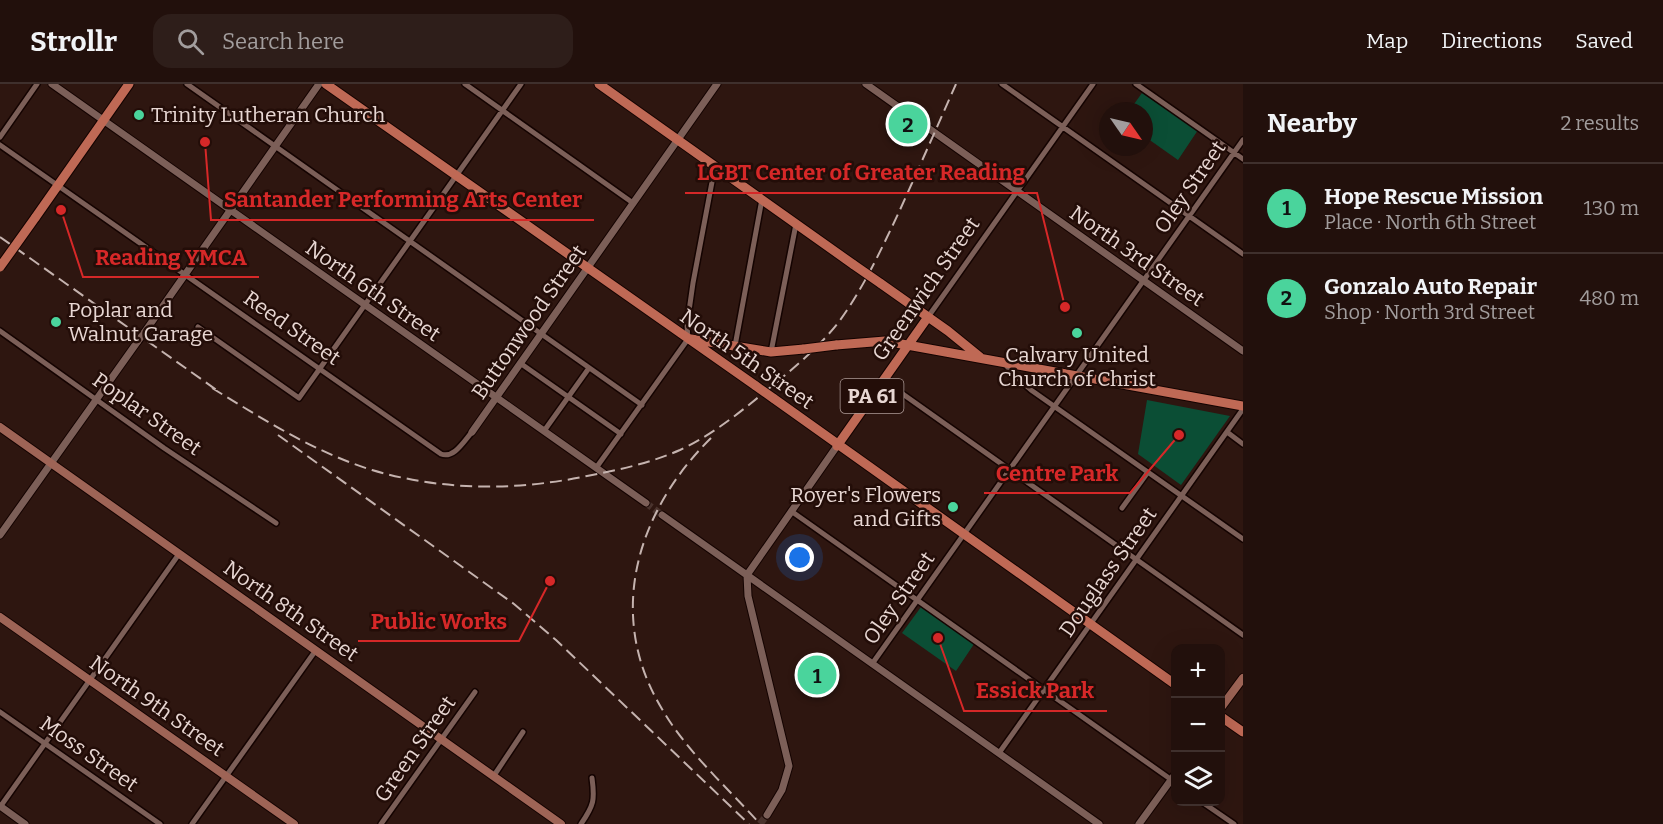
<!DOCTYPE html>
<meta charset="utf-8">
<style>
:root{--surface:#22100c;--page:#2e1e1a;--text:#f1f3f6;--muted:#a29d9d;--line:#3f302d;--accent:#4ad49c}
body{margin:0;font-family:Bitter,serif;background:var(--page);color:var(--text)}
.controls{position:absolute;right:18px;bottom:18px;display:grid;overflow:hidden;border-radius:12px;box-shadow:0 6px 24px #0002}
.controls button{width:54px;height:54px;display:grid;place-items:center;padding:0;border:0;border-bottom:2px solid var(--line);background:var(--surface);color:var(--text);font:30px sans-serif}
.compass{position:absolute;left:1099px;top:18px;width:54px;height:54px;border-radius:50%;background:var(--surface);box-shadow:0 6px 24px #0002;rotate:124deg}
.you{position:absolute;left:800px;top:474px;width:21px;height:21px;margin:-15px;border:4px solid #fff;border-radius:50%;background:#1a73e8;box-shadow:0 0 0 9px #1a73e833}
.badge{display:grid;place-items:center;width:39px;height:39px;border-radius:50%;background:var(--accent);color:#111;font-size:20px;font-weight:700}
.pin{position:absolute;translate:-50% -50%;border:3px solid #fff;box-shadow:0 2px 6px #0006}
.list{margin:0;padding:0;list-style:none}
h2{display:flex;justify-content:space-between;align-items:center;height:78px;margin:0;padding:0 24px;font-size:26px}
h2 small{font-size:20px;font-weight:400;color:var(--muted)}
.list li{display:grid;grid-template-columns:39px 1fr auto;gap:18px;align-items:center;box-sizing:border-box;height:90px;padding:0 24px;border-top:2px solid var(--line)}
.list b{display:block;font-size:22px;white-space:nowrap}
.list p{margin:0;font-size:20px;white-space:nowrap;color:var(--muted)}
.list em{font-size:20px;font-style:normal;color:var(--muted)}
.icon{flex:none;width:33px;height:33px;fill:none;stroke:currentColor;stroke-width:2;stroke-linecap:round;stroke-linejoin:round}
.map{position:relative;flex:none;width:1243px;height:740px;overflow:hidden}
header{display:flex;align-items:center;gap:36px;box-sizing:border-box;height:84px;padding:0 30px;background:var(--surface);border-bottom:2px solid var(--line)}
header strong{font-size:28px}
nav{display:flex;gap:33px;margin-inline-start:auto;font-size:21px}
.search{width:420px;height:54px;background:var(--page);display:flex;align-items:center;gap:15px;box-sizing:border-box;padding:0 21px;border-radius:18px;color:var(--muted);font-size:22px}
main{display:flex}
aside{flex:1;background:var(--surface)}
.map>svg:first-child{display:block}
.green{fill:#0b4e35}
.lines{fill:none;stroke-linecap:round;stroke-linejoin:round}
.tertiary-tunnel{stroke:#4a332d;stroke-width:7;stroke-dasharray:7 3.5;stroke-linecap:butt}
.minor-casing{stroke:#140301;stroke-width:8}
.tertiary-casing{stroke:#140301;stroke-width:9}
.secondary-casing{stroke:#140301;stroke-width:10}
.primary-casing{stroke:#140301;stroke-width:11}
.minor{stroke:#7c5f58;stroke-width:5}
.tertiary{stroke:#7c5f58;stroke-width:7}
.secondary{stroke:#9e6456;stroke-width:8}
.primary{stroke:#bf6955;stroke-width:9}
.rail{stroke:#c5b3af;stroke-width:2;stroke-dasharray:12 6;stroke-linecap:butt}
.tertiary-bridge-casing{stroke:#140301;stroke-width:9;stroke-linecap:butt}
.primary-bridge-casing{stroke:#140301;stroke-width:11;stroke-linecap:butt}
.tertiary-bridge{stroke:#7c5f58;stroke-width:7}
.primary-bridge{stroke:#bf6955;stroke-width:9}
.poi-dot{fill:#4ad49c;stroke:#230d08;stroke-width:2}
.labels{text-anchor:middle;stroke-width:5;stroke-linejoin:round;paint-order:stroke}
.shield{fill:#230d08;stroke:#ad9a96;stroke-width:1.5}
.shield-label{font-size:20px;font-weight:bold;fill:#e8d7d3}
.poi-label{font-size:21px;fill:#e8d7d3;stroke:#230d08;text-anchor:start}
.street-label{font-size:21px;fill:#e8d7d3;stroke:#230d08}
.leader{fill:none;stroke:#d62828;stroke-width:2}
.callout-dot{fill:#d62828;stroke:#230d08;stroke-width:2}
.callout-label{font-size:22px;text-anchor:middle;font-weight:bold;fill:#d62828;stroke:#230d08;stroke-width:5;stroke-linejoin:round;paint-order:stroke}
</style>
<header>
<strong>Strollr</strong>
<div class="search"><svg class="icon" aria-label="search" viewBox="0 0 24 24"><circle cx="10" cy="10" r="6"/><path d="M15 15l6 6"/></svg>Search here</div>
<nav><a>Map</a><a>Directions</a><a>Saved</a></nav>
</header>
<main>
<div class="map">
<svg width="1243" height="740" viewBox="0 0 1243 740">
<rect width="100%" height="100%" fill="#2e1610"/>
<path class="green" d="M1142,9L1198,46L1178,76L1144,52V27H1129Z
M1147,316L1230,332L1181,401L1138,370Z
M921,523L974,560L956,587L902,549Z"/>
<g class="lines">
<path class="tertiary-tunnel" d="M646,419L662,431
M760,740L767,731"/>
<g class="minor-casing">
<path id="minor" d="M187,0L642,321
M465,0L633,119
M1002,0L1243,170
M1136,0L1243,75
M0,53L37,0
M0,61L441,370C454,375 464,357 472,348
M928,233L1093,0
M198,243L299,314L521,0
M0,247L164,364L276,439
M735,262L762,115
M771,268L796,140
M520,279L621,350
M1005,280L1014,291L1031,306L1243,455
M883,296L1243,551
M544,347L589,284
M1227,348L1243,360
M596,384L688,255L687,241L693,199L715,82
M1122,424L1148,388
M791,427L1176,699
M872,580L1243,56
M0,628L160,740
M999,669L1243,325
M493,693L523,648
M1202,718L1234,740
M0,723L179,470
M192,740L316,566
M381,740L475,608
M581,740C594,721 595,716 592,694"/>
</g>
<g class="tertiary-casing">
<path id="tertiary" d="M52,0L646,419
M866,0L1243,267
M144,249L319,0
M472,348L717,0
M662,431L1099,740
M0,451L138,257
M0,722L25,740
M767,731L782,706L789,682L748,512L747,491L837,362
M1139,740L1176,689"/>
</g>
<g class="secondary-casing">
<path id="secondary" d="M0,343L561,740
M0,533L294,740
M1220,625L1243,594"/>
</g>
<g class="primary-casing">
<path id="primary" d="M326,0L756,302
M599,0L854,181
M35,134L129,0
M880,199L948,247L980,273
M691,255L771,268L804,265
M836,261L885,257L1243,322
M773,314L1176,601
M837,362L928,233
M1220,632L1243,648"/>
</g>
<use href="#minor" class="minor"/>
<use href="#tertiary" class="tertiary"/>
<use href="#secondary" class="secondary"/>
<use href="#primary" class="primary"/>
<path class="rail" d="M0,153L218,307
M212,304C263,335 314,368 372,386C443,407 515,407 587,392C619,386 650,379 680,366C714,350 743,326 772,302C795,283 819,263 838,239C863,205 881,166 899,128C918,86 937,43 956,0
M278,351L514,520L556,556L749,740
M711,354C637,427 605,531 662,625C687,668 727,703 760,740"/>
<g class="tertiary-bridge-casing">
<path id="tertiary-bridge" d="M138,257L144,249"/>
</g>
<g class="primary-bridge-casing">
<path id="primary-bridge" d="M854,181L880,199
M0,183L35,134
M804,265L836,261
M756,302L773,314"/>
</g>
<use href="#tertiary-bridge" class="tertiary-bridge"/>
<use href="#primary-bridge" class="primary-bridge"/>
</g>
<g class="poi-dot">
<circle cx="139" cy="31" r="6"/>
<circle cx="56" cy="238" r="6"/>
<circle cx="1077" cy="249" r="6"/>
<circle cx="953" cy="423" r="6"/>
</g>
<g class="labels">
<rect class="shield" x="840.5" y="295" width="63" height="34" rx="4.5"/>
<g class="shield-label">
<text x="872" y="319">PA 61</text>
</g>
<g class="poi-label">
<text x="151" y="38">Trinity Lutheran Church</text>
<text x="68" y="233">Poplar and<tspan x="68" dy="24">Walnut Garage</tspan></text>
<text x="1077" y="278" text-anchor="middle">Calvary United<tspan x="1077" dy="24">Church of Christ</tspan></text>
<text x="941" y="418" text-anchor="end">Royer's Flowers<tspan x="941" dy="24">and Gifts</tspan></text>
</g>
<g class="street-label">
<text transform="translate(1190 103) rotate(-55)" y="7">Oley Street</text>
<text transform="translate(1137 172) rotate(35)" y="7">North 3rd Street</text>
<text transform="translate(926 205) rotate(-55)" y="7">Greenwich Street</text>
<text transform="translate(373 207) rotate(35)" y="7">North 6th Street</text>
<text transform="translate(529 238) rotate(-55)" y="7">Buttonwood Street</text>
<text transform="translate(292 244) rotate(35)" y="7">Reed Street</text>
<text transform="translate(747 275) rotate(35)" y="7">North 5th Street</text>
<text transform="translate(147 330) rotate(35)" y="7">Poplar Street</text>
<text transform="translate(1108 488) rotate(-55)" y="7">Douglass Street</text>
<text transform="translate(899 514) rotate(-55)" y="7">Oley Street</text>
<text transform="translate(291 527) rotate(35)" y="7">North 8th Street</text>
<text transform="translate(157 622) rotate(35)" y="7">North 9th Street</text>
<text transform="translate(415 665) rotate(-55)" y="7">Green Street</text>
<text transform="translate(89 670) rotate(35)" y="7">Moss Street</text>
</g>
</g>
<path class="leader" d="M1065 223L1037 109H685M205 58L211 136H594M61 126L83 193H259M1179 351L1130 409H984M550 497L519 557H358M938 554L964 627H1107"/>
<g class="callout-dot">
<circle cx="1065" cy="223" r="6"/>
<circle cx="205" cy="58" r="6"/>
<circle cx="61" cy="126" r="6"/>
<circle cx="1179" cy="351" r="6"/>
<circle cx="550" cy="497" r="6"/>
<circle cx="938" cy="554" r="6"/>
</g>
<g class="callout-label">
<text x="861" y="96">LGBT Center of Greater Reading</text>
<text x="403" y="123">Santander Performing Arts Center</text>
<text x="171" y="181">Reading YMCA</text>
<text x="1057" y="397">Centre Park</text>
<text x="439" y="545">Public Works</text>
<text x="1035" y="614">Essick Park</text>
</g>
</svg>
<div class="controls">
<button>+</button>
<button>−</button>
<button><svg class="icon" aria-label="layers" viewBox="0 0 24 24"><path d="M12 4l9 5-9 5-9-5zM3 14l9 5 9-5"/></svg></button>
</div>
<svg class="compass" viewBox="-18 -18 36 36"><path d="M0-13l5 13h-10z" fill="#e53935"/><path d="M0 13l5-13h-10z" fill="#a29d9d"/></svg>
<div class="you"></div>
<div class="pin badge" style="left:817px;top:591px">1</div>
<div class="pin badge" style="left:908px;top:40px">2</div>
</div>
<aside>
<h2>Nearby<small>2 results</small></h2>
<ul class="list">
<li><span class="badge">1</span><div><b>Hope Rescue Mission</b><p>Place · North 6th Street</p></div><em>130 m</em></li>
<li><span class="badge">2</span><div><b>Gonzalo Auto Repair</b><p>Shop · North 3rd Street</p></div><em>480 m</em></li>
</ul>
</aside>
</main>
